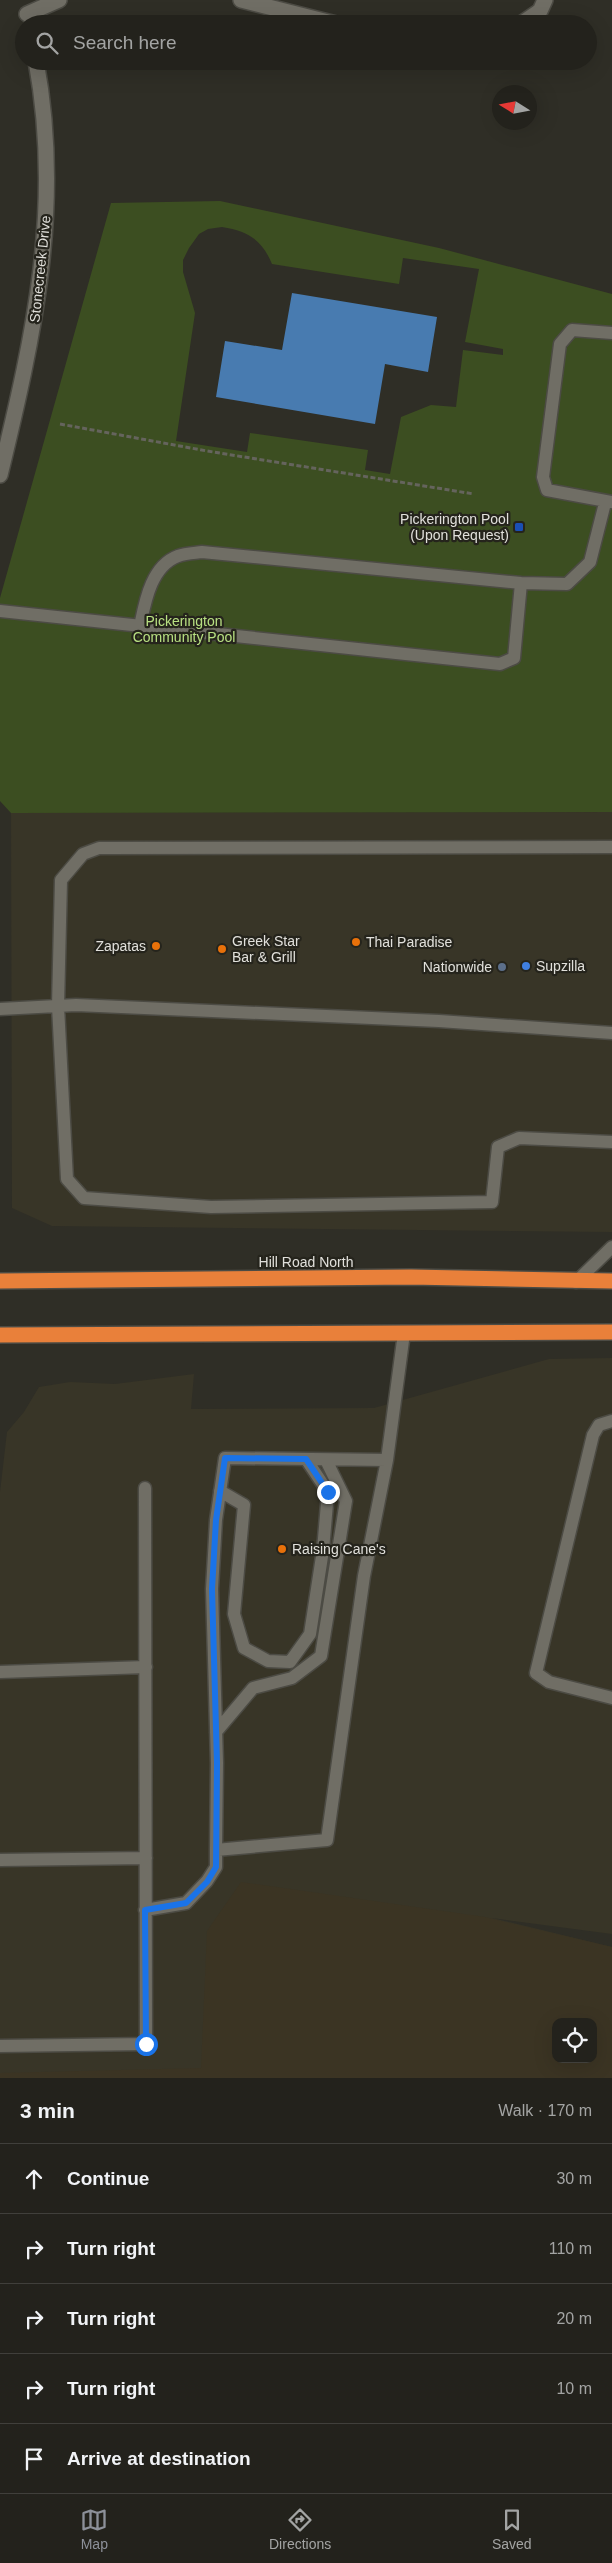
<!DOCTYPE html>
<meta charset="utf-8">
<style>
:root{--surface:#23221c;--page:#2b2a25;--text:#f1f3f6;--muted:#a3a4a3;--line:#403f3b;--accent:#8c9099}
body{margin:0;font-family:Helvetica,sans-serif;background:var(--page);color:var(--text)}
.controls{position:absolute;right:15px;bottom:15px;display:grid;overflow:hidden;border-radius:10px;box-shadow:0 5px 20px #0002}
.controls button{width:45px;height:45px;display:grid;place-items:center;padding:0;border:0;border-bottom:1px solid var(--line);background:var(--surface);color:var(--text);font:25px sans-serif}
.compass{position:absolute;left:492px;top:85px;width:45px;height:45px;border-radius:50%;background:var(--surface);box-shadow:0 5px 20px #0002;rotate:281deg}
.stop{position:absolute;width:15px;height:15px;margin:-11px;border:4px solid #1a73e8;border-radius:50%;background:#fff}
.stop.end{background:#1a73e8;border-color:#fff;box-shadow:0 1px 5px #0008}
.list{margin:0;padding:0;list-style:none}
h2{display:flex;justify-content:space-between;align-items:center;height:65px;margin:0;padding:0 20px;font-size:21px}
h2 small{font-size:16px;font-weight:400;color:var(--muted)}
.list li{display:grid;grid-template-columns:32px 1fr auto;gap:15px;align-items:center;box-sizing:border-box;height:70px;padding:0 20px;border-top:1px solid var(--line)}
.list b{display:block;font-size:19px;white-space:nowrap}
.list em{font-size:16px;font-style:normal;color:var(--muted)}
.icon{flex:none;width:28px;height:28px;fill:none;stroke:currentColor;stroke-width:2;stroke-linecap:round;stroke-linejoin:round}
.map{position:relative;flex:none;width:612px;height:2078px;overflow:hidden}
.search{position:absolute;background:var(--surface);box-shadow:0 5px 20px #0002;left:15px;right:15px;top:15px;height:55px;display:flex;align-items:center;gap:12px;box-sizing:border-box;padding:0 18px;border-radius:28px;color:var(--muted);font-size:19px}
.sheet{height:415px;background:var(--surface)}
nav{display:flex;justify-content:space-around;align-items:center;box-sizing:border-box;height:70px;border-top:1px solid var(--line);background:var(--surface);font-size:14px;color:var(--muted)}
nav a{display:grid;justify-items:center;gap:2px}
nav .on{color:var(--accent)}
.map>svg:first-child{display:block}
.built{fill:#383527;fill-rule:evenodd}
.medical{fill:#3b3423;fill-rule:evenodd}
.green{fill:#3c4e21;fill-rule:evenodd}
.water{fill:#487bb0}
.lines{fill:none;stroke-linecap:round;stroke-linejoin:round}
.lane-casing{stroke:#4c4b44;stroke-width:15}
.street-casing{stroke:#4c4b44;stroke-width:18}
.highway-casing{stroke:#4c4b44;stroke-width:18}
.path{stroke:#65645d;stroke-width:3;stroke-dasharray:5 2.5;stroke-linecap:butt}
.lane{stroke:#706e65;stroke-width:12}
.street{stroke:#706e65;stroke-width:15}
.highway{stroke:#e9803a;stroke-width:15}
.route{stroke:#1a73e8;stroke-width:6}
.transit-dot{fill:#1a4fb4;stroke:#25241c;stroke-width:2}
.food-dot{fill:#e8710a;stroke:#25241c;stroke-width:2}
.shop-dot{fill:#3f7fe0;stroke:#25241c;stroke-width:2}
.service-dot{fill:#5c6f8a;stroke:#25241c;stroke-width:2}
.labels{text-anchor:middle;stroke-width:4.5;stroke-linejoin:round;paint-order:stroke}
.street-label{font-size:14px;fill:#e1e0db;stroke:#25241c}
.poi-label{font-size:14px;fill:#e1e0db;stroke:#25241c;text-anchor:start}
.park-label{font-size:14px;fill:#b8e082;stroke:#25241c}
</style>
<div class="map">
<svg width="612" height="2078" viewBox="0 0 612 2078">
<rect width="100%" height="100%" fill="#2f2e26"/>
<path class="built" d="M612,812V1232L52,1226L12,1208L11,813Z
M612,1358V1934L492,1918L612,1947V2078H0V1492L7,1432L24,1412L39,1387L70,1382L115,1384L194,1374L191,1409L374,1408L549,1359ZM556,2022H593V2059H556Z"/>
<path class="medical" d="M241,1882L485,1917L612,1947V2078H0V2073L201,2068L207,1931ZM556,2022H593V2059H556Z"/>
<path class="green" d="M220,201L439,248L612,294V812L11,813L0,801V598L111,203ZM222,227C248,231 262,240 272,264L399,284L403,258L479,269L465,342L503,349V355L463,350L456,407L431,405L401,417L390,474L365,470L368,450L250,433L247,452L176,441L195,313L183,272V260L189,248L199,234L208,229Z"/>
<path class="water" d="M292,293L437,317L428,372L385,364L375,424L216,397L225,341L282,350Z"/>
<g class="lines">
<g class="lane-casing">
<path id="lane" d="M612,333L572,330L560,344L543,477L547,490L612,502
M0,611L500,664L514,658L521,583
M140,626C145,602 151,566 178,556C186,553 195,553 202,552L521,583L567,584L590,562L605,503
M612,847L99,848L83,854L61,880L58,1006L67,1179L84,1198L211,1207L492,1202L498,1147L519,1138L612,1142
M0,1009L76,1005L439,1021L612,1033
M576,1282L612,1247
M612,1421L599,1425L593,1435L536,1673L549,1682L612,1698
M220,1491L244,1505L234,1614L244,1648L268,1661L290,1662L310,1634L323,1550L328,1492L306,1459
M0,1672L146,1667
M216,1732L253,1688L292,1678L321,1656L346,1501L326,1460
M216,1850L217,1763L212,1589L216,1520L225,1458L387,1460
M0,1860L146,1858
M145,1910L186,1903L207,1881L216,1867V1850L327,1840L364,1576L387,1460L404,1333
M0,2046L146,2044L145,1488"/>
</g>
<g class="street-casing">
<path id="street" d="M241,0L336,24
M27,14L59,0
M521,24L540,11L545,0
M0,475C34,335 63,206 36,61"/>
</g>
<g class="highway-casing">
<path id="highway" d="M0,1281L411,1277L612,1281
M0,1335L612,1332"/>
</g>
<path class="path" d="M60,424L207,451L474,494"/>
<use href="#lane" class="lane"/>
<use href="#street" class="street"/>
<use href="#highway" class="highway"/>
</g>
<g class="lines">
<path class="route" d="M146,2044L145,1910L186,1903L207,1882L216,1867L217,1763L212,1589L216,1520L225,1458L306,1459L328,1492"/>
</g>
<rect class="transit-dot" x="514" y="522" width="10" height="10" rx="2.5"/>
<g class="food-dot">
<circle cx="356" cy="942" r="5"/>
<circle cx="156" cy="946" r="5"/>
<circle cx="222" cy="949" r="5"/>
<circle cx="282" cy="1549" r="5"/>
</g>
<circle class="shop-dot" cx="526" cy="966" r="5"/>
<circle class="service-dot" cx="502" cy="967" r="5"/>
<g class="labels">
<g class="street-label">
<text transform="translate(40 269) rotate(-84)" y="5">Stonecreek Drive</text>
<text x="306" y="1267">Hill Road North</text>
</g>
<g class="poi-label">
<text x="509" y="524" text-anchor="end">Pickerington Pool<tspan x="509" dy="16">(Upon Request)</tspan></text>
<text x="232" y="946">Greek Star<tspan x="232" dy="16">Bar &amp; Grill</tspan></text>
<text x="366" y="947">Thai Paradise</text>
<text x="146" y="951" text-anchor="end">Zapatas</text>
<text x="536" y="971">Supzilla</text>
<text x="492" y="972" text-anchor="end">Nationwide</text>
<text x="292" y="1554">Raising Cane's</text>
</g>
<g class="park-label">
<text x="184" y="626">Pickerington<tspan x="184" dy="16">Community Pool</tspan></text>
</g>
</g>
</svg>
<div class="controls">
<button><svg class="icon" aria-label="locate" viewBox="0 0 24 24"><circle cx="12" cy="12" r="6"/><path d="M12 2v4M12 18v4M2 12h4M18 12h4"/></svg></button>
</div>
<svg class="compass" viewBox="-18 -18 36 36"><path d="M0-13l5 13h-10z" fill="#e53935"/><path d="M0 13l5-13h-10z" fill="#a3a4a3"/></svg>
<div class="stop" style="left:146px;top:2044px"></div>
<div class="stop end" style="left:328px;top:1492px"></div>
<div class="search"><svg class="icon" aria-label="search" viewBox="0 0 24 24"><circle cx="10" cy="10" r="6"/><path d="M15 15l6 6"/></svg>Search here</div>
</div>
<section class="sheet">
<h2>3 min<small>Walk · 170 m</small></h2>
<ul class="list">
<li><svg class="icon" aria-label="ahead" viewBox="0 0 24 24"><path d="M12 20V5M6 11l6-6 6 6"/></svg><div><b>Continue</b></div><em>30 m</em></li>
<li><svg class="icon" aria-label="right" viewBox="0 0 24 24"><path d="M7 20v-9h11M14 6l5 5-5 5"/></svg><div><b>Turn right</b></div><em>110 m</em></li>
<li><svg class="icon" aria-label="right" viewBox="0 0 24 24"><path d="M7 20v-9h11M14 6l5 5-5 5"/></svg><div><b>Turn right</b></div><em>20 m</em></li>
<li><svg class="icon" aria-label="right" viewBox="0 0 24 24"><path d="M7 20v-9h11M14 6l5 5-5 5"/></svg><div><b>Turn right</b></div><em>10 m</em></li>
<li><svg class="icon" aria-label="arrive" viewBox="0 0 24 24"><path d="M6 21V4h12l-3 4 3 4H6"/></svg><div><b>Arrive at destination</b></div></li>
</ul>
</section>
<nav>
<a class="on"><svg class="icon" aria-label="map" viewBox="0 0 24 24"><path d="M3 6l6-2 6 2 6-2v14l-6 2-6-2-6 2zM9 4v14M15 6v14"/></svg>Map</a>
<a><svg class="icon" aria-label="directions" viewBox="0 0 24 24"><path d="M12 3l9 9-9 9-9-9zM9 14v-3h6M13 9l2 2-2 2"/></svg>Directions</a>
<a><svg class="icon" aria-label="saved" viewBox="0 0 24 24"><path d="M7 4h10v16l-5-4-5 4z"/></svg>Saved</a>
</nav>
